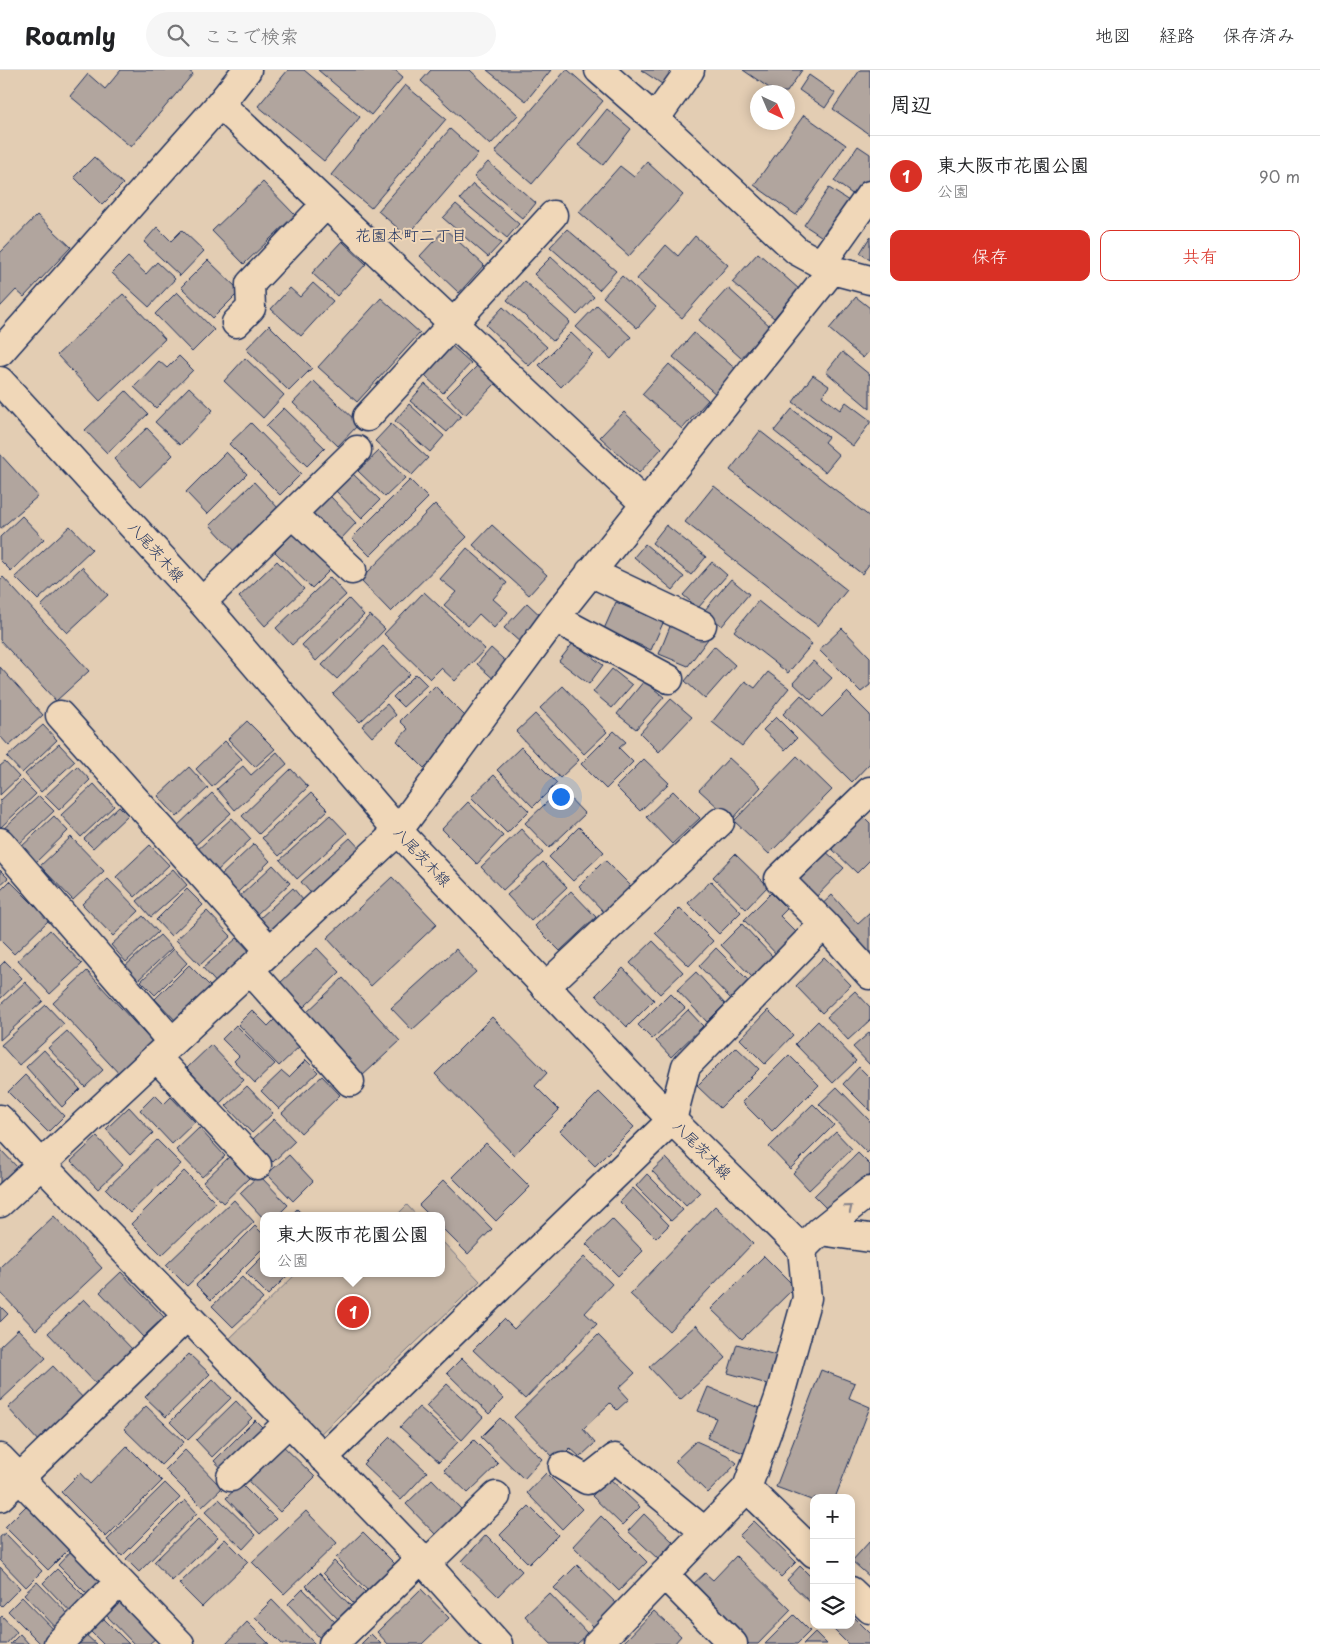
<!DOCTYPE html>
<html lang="ja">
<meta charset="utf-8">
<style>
:root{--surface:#fff;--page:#f6f6f6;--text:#202124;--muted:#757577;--line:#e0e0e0;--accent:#d93025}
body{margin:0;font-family:"Playpen Sans","Klee One",sans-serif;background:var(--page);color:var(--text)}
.controls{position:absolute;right:15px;bottom:15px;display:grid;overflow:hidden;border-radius:10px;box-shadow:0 2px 12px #0003}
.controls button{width:45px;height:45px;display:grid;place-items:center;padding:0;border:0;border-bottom:1px solid var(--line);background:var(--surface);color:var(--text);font:25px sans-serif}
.compass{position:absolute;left:750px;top:15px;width:45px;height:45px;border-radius:50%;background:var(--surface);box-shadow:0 2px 12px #0003;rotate:136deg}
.you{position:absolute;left:560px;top:726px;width:18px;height:18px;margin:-12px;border:4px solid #fff;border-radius:50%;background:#1a73e8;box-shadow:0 0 0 8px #1a73e833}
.badge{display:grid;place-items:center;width:32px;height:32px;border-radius:50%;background:var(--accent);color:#fff;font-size:16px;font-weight:700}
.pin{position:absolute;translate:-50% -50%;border:2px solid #fff;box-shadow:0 1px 5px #0006}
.popup{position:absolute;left:260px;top:1142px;width:185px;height:65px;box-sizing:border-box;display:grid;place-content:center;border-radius:10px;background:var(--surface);filter:drop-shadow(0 1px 4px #0005);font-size:16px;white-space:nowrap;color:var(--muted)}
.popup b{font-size:19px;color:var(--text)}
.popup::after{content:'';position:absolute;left:50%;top:100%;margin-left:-10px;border:10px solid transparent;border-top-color:var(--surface)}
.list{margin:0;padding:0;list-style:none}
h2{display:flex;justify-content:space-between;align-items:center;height:65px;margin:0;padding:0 20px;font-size:21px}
h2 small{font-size:16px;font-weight:400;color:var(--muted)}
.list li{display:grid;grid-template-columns:32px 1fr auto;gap:15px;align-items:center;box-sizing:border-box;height:80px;padding:0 20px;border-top:1px solid var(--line)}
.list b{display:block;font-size:19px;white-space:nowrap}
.list p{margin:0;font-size:16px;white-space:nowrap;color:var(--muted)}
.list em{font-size:16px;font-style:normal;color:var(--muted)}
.actions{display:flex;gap:10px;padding:15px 20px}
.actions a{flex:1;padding:11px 0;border:1px solid var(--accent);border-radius:10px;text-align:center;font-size:18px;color:var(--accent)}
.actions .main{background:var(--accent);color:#fff}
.icon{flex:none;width:28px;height:28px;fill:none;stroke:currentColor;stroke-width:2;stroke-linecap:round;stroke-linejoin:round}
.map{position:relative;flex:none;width:870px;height:1574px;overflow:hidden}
header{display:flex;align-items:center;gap:30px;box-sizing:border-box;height:70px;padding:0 25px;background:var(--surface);border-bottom:1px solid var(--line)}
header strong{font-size:24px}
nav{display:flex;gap:28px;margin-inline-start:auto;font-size:18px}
.search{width:350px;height:45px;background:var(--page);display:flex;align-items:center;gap:12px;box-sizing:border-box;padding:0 18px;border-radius:28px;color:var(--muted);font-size:19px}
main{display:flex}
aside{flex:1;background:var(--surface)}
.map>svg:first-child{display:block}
.green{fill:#c6b6a6;stroke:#707282}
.building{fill:#b1a59e;stroke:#1b2f5e}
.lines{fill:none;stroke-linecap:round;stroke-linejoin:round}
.minor-casing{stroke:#1b2f5e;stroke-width:31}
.major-casing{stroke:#1b2f5e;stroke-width:31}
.minor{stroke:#f0d7b8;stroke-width:28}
.major{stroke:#f0d7b8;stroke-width:28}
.oneway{stroke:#86838b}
.labels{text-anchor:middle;stroke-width:4;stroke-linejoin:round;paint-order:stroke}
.street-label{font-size:15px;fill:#1b2f5e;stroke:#f0d7b8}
.neighbourhood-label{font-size:16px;fill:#1b2f5e;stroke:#f0d7b8}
</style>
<header>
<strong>Roamly</strong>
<div class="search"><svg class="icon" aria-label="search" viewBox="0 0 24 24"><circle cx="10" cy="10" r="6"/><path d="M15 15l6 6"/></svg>ここで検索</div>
<nav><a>地図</a><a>経路</a><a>保存済み</a></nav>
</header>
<main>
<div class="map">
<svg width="870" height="1574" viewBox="0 0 870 1574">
<rect width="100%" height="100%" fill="#e3cdb3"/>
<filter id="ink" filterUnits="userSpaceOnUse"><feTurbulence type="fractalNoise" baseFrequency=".02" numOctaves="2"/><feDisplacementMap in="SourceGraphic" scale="10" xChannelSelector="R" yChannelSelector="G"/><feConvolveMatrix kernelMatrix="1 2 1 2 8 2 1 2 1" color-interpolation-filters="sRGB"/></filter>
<g filter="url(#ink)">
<path class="green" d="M407,1135L417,1146H396Z
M442,1171L480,1211L316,1368L225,1273L297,1203H442Z"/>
<path class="building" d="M121,0H188L193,4L131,77L70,26L88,4L105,19Z
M288,0H304L360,47L324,91L258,36Z
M318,0H395L403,7L371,45Z
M431,0H470L518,45L490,75L421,11Z
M487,0H551L526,31Z
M566,0H568L603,31L532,114L495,82Z
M641,0H675L665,16Z
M743,0H802L787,22H775Z
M860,0H870V65L833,39Z
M809,5L835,23L825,38L799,20Z
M405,15L446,49L371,138L331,105Z
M607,39L631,59L603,95L578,75Z
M804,45L846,75L796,145L754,115Z
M450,59L478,84L407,166L378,141Z
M858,76L870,84V111L858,128L834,111Z
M94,87L123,114L102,135L74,107Z
M488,92L536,133L523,149L474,107Z
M647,92L683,125L629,186L579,142L620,96L634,107Z
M263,112L295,145L244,194L212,161Z
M473,114L519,154L507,168L460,129Z
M829,118L852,133L827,170L804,155Z
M456,134L501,173L488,187L443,148Z
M37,145L71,177L24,227L16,220L0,237V183Z
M157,157L171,171L182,160L204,181L180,206L144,172Z
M445,159L484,195L459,223L420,186Z
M567,159L616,201L599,220L550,177Z
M695,166L728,195L682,248L637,209L666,175L678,186Z
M870,167V190L860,183Z
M342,171L366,194L337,226L312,203Z
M758,183L799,219L774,248L732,212Z
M128,187L146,204L157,192L175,209L149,237L112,203Z
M551,187L594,227L577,245L534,204Z
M208,190L240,221L213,248L181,217Z
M622,206L656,237L637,258L603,227Z
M524,211L570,252L553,271L507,230Z
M313,213L333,231L301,266L271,239L290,218L300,227Z
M728,218L770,256L741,288L699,250Z
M177,222L214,260L192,282L155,244Z
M123,224L165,269L100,331L57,285Z
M856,227L870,238V280L863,288L829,259Z
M381,228L420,263L357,332L318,297Z
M597,235L631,267L611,289L576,257Z
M503,237L547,277L529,296L486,255Z
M269,255L312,298L289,321L246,279Z
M571,263L593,284L561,317L539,295Z
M694,263L738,301L717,325L673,287Z
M452,276L471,293L443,323L425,306Z
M842,282L870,305V339L826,302Z
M179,286L193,300L156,338L134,317L159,291L167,298Z
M245,288L284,325L263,348L224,311Z
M669,294L708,330L682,359L642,324Z
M478,295L496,313L465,345L447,326Z
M813,305L829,316L822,326L840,340L846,332L870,350V353L853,376L793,332Z
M314,311L359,354L338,376L293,333Z
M425,314L461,346L447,362L410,331Z
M189,317L213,340L180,375L155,352Z
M126,321L148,344L107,383L85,360Z
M409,334L444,366L430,382L395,351Z
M284,338L325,378L307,396L266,356Z
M792,339L828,367L824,372L839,385L825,402L774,361Z
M624,342L662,378L639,403L600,367Z
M251,353L301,404L280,425L229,374Z
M391,354L428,388L412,405L375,371Z
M147,358L173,385L140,417L114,389Z
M760,361L870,447V493L862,504L730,400Z
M379,381L405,408L385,427L358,401Z
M226,382L247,404L207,444L186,422Z
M0,384L38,426L0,459Z
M352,403L380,430L362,448L335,420Z
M410,410L428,428L370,486L352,468Z
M254,412L279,439L235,482L210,455Z
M714,416L847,520L818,556L685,452Z
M330,426L356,453L340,470L313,443Z
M435,434L467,467L391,542L360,510Z
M22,446L44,469L11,501L0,490V467Z
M492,455L547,505L529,525L473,475Z
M666,455L706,487L691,505L652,473Z
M70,456L92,479L38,530L15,507Z
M294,462L331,499L312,518L275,482Z
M645,474L684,507L673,520L634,487Z
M467,478L507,513L493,529L508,542L494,558L479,544L468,556L444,535L456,522L440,509Z
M277,491L304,519L265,556L239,527Z
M712,492L727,505L698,538L683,525Z
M82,497L108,525L67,563L41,536Z
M3,507L89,601L56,631L0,570V510Z
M330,507L346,525L292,575L276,558Z
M731,509L749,524L722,556L704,541Z
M424,522L485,579L455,611L441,598L430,609L384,564Z
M349,529L364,545L316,591L302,575Z
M758,531L812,574L788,603L734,561Z
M616,532L663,553L651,580L604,559Z
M527,533L544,549L521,573L504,558Z
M370,545L385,559L337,609L322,595Z
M671,554L708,569L688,596L659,584Z
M842,558L870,587V615L861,622L819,580Z
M573,573L603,595L589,614L559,591Z
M383,576L410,604L360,652L333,624Z
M714,576L735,595L705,629L685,611Z
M491,578L512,597L498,613L477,594Z
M813,591L832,608L811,630L793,613Z
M0,597L43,645L9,676L0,666Z
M612,599L632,615L612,638L593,622Z
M768,602L789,618L742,676L712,652L745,611L755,618Z
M416,604L427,615L403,637L393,627Z
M644,611L664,627L636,659L617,644Z
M435,616L471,652L424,698L397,671L408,659L400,651Z
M563,616L607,662L584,684L540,638Z
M847,622L870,645V693L852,712L783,644L801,625L822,647Z
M671,629L692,647L659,682L640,663Z
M387,634L396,645L372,667L362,656Z
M535,644L579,690L560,708L516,662Z
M776,647L797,668L785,680L763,660Z
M247,651L275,679L255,697L228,669Z
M43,655L57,670L22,703L7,687Z
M614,661L626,672L619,678L633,692L606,719L581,694Z
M225,671L242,689L212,717L196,699Z
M59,674L75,691L41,722L25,704Z
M521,677L557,713L533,737L497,700Z
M277,682L287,694L235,740L217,719L243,696L251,705Z
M797,686L832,720L769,784L734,751Z
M729,688L761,717L732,750L699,720Z
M644,689L669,713L640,741L616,717Z
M5,692L19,707L0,725V696Z
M77,696L90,710L59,740L45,726Z
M189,697L208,718L177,747L158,726Z
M291,699L308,717L259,764L242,746Z
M494,705L529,741L507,763L471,727Z
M22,710L36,724L0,758V731Z
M94,714L114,736L81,767L61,745Z
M561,719L585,744L549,778L525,753Z
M673,721L700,748L672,774L646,747Z
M212,723L231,743L192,778L174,759Z
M311,723L328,740L279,786L262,768Z
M39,726L54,741L17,776L2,760Z
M468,732L503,766L477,794L442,759Z
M119,736L128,745L93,778L84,769Z
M330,745L347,763L297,809L280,790Z
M862,745L870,753V790L857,803L830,777Z
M54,746L68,761L34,794L19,779Z
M232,748L251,769L215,803L195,782Z
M579,757L604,782L573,811L549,787Z
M521,759L543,783L503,820L481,797Z
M71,767L104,801L73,830L40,796Z
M350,768L365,784L317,830L301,812Z
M254,774L270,791L236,824L220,806Z
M150,775L169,795L135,827L116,807Z
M823,779L844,798L813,830L793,810Z
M735,784L768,816L746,839L713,807Z
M605,790L631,816L604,842L579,816Z
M543,792L567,817L531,851L507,825Z
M273,795L290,813L256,845L238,828Z
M173,799L187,815L151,847L137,831Z
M0,800L8,808L0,815Z
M392,807L437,854L371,916L327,868Z
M108,809L139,841L113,866L82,834Z
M10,811L49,850L14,884L0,870V821Z
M711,811L741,842L719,864L688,833Z
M293,818L309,837L278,866L260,848Z
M187,819L203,835L171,866L156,850Z
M571,821L596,847L560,881L535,856Z
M771,823L787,839L780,846L799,865L778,886L744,850Z
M832,825L858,854L870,843V899L817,839Z
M680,838L713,871L689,896L655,863Z
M207,841L231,866L200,895L176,870Z
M143,846L158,862L126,892L111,875Z
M742,854L773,887L752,907L721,875Z
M50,860L82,894L50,924L18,890Z
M160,865L172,878L137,911L124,897Z
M237,868L254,886L220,917L203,898Z
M653,871L683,902L660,924L630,893Z
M317,878L340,902L304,937L280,913Z
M716,878L749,911L731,929L699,896Z
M174,879L187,893L155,925L141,911Z
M456,879L476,902L412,960L391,938Z
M824,887L851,915L822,943L796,916Z
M5,891L22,908L0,929V896Z
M189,895L213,919L178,953L155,929Z
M623,898L654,930L627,957L596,925Z
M87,901L156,976L123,1008L53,933Z
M696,902L725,934L707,952L677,920Z
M343,908L400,971L361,1007L304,945Z
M25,912L43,931L0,970V935Z
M855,921L870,937V950L848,970L827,947Z
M670,923L685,938L652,969L638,955Z
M46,935L64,954L19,995L1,975Z
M252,940L268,956L275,949L301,975L279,996L238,954Z
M688,940L703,956L671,987L656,971Z
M768,940L793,965L765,994L740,969Z
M492,947L547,1003L535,1016L559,1040L514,1085L435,1004Z
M818,951L856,991L833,1013L795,974Z
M236,955L275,994L255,1013L234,991L239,986L222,969Z
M67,961L103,1000L85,1017L48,978Z
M870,962V995L853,977Z
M211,975L244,1010L220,1033L187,998Z
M736,977L759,999L720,1038L697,1016Z
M44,980L80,1019L62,1037L26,997Z
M789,985L819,1015L772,1062L742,1032Z
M306,990L318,1002L279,1039L261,1021L282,1001L289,1007Z
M859,997L870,1008V1041L843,1014Z
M25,1005L64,1046L48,1062L8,1022Z
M322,1006L340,1025L301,1063L282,1043Z
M247,1016L273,1043L252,1063L226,1036Z
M837,1017L870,1051V1080L867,1083L819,1034Z
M599,1022L634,1057L595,1096L560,1061Z
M155,1025L164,1034L171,1027L195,1052L172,1074L140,1040Z
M813,1034L834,1055L790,1099L769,1077Z
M129,1037L153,1063L130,1085L106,1059Z
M274,1049L295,1071L273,1092L252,1070Z
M199,1058L225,1086L202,1107L176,1080Z
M836,1062L852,1079L809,1120L793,1103Z
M97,1067L123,1095L98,1119L71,1091Z
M157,1070L181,1094L130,1143L106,1119Z
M486,1073L530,1117L496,1151L452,1107Z
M0,1079L19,1099L0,1117Z
M858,1083L870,1095V1105L831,1143L814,1126Z
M289,1085L313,1111L293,1131L267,1104Z
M229,1087L249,1108L223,1133L203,1112Z
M666,1088L700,1123L686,1136L652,1101Z
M184,1101L216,1133L162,1185L131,1154Z
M647,1104L683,1140L671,1151L636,1116Z
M259,1105L288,1135L277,1146H264V1149L240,1123Z
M444,1110L492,1159L468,1184L442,1158V1146H430L419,1135Z
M633,1118L669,1155L656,1168L620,1132Z
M234,1130L254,1152L187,1216L166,1195Z
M715,1136L753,1173L669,1261L630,1224Z
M297,1139L304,1146H291Z
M54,1146L102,1198L36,1260L0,1222V1197Z
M612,1149L643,1181L618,1206L586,1174Z
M255,1156L264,1165V1177L211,1230L196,1215Z
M264,1185V1203H290L268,1225L246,1203Z
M764,1186L795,1217L742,1269L711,1239Z
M584,1187L612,1214L585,1243L597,1254L525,1329L473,1280L504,1249L514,1259Z
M121,1202L164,1247L143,1267L100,1222Z
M242,1207L263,1229L233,1257L212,1236Z
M84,1229L135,1282L99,1317L48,1263Z
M0,1236L8,1244L0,1252Z
M696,1255L726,1288L680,1330L649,1297Z
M18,1259L46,1288L0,1331V1276Z
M598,1265L635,1303L619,1318L629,1329L617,1340L610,1333L583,1359L595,1373L580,1387L570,1378L557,1391L514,1347Z
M737,1274L779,1286L771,1315L728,1303Z
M189,1284L210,1304L166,1347L145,1327Z
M462,1288L504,1329L489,1344L447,1303Z
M53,1296L86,1331L40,1373L8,1338Z
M821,1300L855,1313L849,1328L870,1337L835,1428H814V1431L776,1417Z
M213,1309L231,1328L188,1370L170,1352Z
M447,1314L483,1347L462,1370L426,1336Z
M708,1317L764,1340L746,1384L707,1368L716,1348L698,1341Z
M236,1331L252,1348L212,1387L196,1370Z
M146,1336L184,1372L161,1395L124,1359Z
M419,1337L458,1372L439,1392L400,1357Z
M500,1348L542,1389L524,1409L481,1367Z
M255,1350L268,1363L227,1403L214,1391Z
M390,1367L427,1402L401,1430L363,1394Z
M277,1370L315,1407L280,1442L242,1405Z
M474,1370L498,1394L468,1423L444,1400Z
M696,1371L727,1385L737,1393L708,1423L675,1391Z
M127,1376L162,1411L106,1467L61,1422L80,1403L90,1414Z
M185,1380L222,1418L202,1437L165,1400Z
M546,1403L582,1439L562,1459L527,1423Z
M609,1408L640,1437L622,1455L592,1426Z
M432,1409L462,1440L436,1465L406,1434Z
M165,1413L180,1428L122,1486L107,1470Z
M241,1414L276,1449L260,1464L226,1428Z
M219,1429L256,1465L243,1479L205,1442Z
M185,1430L197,1443L139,1502L126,1489Z
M26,1436L69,1479L48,1500L5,1457Z
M529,1436L558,1465L529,1494L500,1465Z
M306,1441L337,1473L284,1524L252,1492Z
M644,1444L673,1472L658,1489L628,1461Z
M601,1446L647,1492L619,1521L573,1476Z
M199,1448L218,1467L172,1511L154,1492Z
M754,1451L796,1492L781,1507L739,1466Z
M363,1462L397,1496L370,1523L336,1488Z
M5,1463L42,1501L26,1517L0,1490V1467Z
M486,1465L522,1501L498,1526L462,1491Z
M225,1469L248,1492L202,1537L179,1514Z
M870,1471V1507L852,1491Z
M72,1480L108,1517L94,1531L58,1495Z
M736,1486L791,1540L758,1574H749L691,1516L705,1503L713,1510Z
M334,1491L367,1524L356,1536L323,1503Z
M577,1495L619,1536L596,1559L554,1518Z
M800,1496L814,1510V1536L787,1510Z
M0,1497L20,1518L2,1536L0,1534Z
M57,1499L91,1533L76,1548L43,1513Z
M319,1503L353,1538L340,1551L306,1516Z
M37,1512L74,1550L61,1563L24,1524Z
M303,1519L336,1553L320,1568L288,1534Z
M421,1519L449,1548L422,1574H388L377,1562Z
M549,1523L588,1564L577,1574H551L525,1546Z
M22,1527L59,1565L50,1574H41L8,1541Z
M272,1530L315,1574H282L255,1547Z
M121,1531L156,1568L149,1574H134L106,1545Z
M654,1541L681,1566L674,1574H622Z
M851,1544L870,1563V1574H848L830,1556L851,1555Z
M794,1545L810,1561L797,1574H765Z
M2,1546L17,1562L6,1574H0V1548Z
M103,1548L129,1574H103L90,1561Z
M247,1552L269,1574H226Z
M815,1562L827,1574H803Z
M20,1564L29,1574H10Z
M85,1564L96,1574H76Z
M371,1564L381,1574H361Z"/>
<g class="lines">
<g class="minor-casing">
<path id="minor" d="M599,0L655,49L797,181L832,200L870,210
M220,34L645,434
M655,49L690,0
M821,194L870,125
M236,253L251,238L250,214L326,134
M0,282L220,34L247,0
M367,347L553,145
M292,444L352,500
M590,502L702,555
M202,532L357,380
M555,548L669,609
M60,645L270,881
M870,721L779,809L824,854L870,905
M0,772L172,972
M250,900L350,1012
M545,917L720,752
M156,987L257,1095
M0,1049L41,1094L426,1494L498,1574
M0,1133L398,761L557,545L832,200
M820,1161L870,1168
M0,1388L180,1574
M323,1388L672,1050L686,996L824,854
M563,1396L587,1410L615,1388L704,1461
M231,1407L289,1352
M747,1418L814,1483
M0,1427L187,1246
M426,1494L496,1426
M664,1504L733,1574
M851,1521L870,1539
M58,1574L119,1512
M333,1574L421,1489
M597,1574L747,1418L779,1328L807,1228L802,1179"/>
</g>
<g class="major-casing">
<path id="major" d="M0,311L202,532L398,761L672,1050L802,1179L820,1161L870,1121"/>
</g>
<use href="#minor" class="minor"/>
<use href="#major" class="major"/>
</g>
<defs><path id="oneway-chevron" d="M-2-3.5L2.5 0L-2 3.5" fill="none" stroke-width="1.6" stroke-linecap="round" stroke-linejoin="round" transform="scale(1.25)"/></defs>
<use class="oneway" href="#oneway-chevron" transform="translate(849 1138) rotate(-39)"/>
</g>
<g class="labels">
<g class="street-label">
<text transform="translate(156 482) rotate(48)" y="5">八尾茨木線</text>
<text transform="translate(422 787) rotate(47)" y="5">八尾茨木線</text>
<text transform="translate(702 1080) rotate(45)" y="5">八尾茨木線</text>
</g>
<g class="neighbourhood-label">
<text x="411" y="171">花園本町二丁目</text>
</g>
</g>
</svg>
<div class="controls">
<button>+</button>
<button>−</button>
<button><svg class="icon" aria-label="layers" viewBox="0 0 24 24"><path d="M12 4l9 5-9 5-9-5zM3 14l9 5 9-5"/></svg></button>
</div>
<svg class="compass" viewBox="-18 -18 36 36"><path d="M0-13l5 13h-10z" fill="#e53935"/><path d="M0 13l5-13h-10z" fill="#757577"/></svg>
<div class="you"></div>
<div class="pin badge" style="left:353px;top:1242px">1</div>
<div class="popup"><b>東大阪市花園公園</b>公園</div>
</div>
<aside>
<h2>周辺<small></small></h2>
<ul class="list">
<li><span class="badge">1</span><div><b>東大阪市花園公園</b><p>公園</p></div><em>90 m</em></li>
</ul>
<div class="actions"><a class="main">保存</a><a>共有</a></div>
</aside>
</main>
